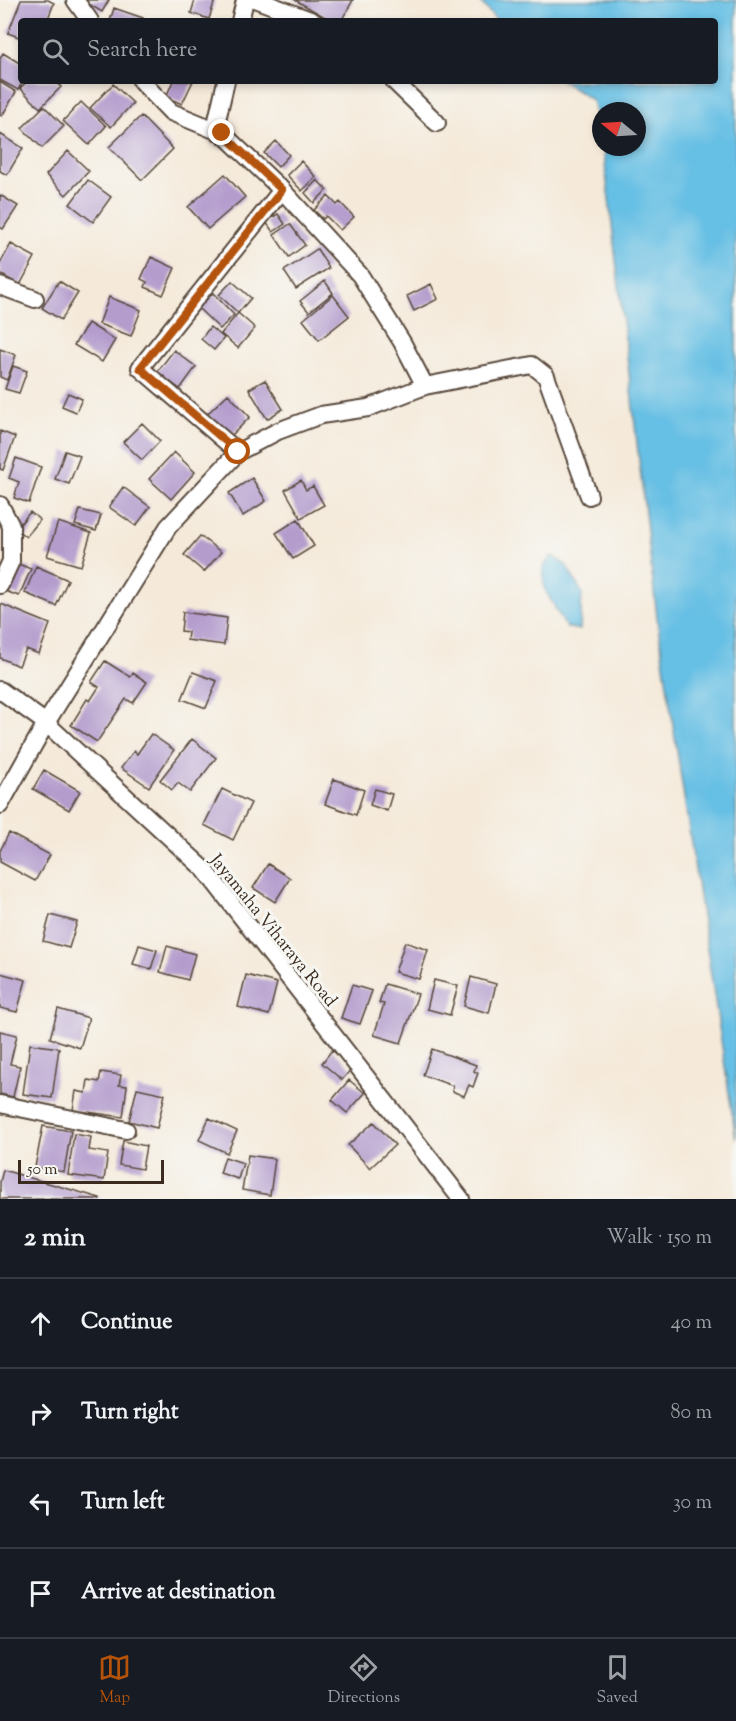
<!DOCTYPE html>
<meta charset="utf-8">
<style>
:root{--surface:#171b24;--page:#242831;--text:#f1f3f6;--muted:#9ea1a6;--line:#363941;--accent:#b45309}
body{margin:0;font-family:"Sorts Mill Goudy",serif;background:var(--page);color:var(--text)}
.compass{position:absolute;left:592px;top:102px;width:54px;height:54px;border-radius:50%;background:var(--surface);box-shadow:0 3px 9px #0003;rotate:288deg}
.scale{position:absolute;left:18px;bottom:15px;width:146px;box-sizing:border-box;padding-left:6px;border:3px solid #3b2a1e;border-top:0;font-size:16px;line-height:21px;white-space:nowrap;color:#3b2a1e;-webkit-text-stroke:4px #f6f6f2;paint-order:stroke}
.stop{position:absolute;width:18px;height:18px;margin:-14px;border:4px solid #b45309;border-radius:50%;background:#fff}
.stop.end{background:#b45309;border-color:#fff;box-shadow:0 2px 6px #0008}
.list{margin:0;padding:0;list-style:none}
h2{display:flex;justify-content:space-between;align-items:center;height:78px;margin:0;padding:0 24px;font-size:26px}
h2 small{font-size:20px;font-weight:400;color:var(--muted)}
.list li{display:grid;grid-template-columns:39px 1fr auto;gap:18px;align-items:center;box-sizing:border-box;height:90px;padding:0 24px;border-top:2px solid var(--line)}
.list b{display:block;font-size:22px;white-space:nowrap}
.list em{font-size:20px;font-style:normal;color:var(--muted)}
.icon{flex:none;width:33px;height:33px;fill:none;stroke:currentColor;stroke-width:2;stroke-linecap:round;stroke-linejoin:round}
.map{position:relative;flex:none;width:736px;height:1199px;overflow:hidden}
.search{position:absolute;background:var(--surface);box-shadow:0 3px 9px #0003;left:18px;right:18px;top:18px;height:66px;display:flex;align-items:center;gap:15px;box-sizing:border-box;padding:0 21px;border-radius:6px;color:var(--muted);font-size:22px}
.sheet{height:438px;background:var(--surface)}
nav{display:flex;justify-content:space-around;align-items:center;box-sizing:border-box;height:84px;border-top:2px solid var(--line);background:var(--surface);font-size:16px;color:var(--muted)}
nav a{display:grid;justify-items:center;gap:3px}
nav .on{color:var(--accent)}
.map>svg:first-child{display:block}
.water{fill:#66bfe4;stroke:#507481;stroke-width:1.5}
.building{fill:#b49ccd}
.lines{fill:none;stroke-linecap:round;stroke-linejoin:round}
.street-casing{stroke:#57473a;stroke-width:20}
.street{stroke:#fff;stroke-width:16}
.route{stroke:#b45309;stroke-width:8}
.labels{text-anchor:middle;stroke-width:6;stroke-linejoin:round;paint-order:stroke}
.street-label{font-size:18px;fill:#3b2a1e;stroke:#f6f6f2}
</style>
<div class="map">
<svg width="736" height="1199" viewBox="0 0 736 1199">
<rect width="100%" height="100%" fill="#f6f6f2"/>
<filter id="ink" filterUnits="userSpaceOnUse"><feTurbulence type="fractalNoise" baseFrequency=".0167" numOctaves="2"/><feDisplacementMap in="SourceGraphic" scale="12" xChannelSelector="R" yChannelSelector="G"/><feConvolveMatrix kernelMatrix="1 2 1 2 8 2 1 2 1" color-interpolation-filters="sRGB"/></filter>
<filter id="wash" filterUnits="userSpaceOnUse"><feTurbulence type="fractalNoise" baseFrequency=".008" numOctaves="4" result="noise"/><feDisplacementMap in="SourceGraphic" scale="24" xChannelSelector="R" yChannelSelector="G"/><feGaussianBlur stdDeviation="1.35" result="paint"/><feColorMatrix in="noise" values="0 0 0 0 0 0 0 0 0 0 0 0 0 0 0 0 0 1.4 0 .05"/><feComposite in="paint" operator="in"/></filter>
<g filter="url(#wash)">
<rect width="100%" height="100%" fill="#f5eada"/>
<path class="water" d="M479,0H736V1139L658,626L603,147H637V111H601V137L592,100L562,81H715V21H497Z
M552,556L566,565L582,593L580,630L566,627L544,588L543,567Z"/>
<g id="blocks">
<path class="building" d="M21,0H48L54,3L47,21H21V38L8,33Z
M82,0H109L102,12Z
M195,0H215L209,19L191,13Z
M295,0H353L341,21H332Z
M114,8L143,18L141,21H110Z
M3,53L21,64V81H23L18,90L0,80V59Z
M28,81H55L61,87L40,108L20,88Z
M173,81H193L182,104L166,97Z
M0,82L16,92L2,116L0,115Z
M113,84L133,103L111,127L90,108Z
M81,102L106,126L89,145L63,121Z
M44,106L64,126L42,148L22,128Z
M141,116L173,149L142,180L109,147Z
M0,134L23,148L7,175L0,171Z
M276,141L289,155L278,167L264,153Z
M68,151L89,171L66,195L46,175Z
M301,161L316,177L302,191L287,175Z
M225,174L245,197L208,229L188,207Z
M88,180L111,197L93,222L70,204Z
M317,180L327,190L314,203L305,193Z
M0,195L18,206L3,229L0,227Z
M328,196L337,205L340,202L354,217L340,230L326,216L323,219L314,210Z
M278,214L285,224L273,232L266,222Z
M290,224L305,245L289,257L274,235Z
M11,244L35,257L20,285L0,274V264Z
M317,249L329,268L296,289L284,271Z
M151,257L175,268L163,295L145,287L147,282L141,279Z
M59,281L78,293L61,320L42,308Z
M232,281L251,298L238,313L219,295Z
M325,281L333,293L309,312L300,301Z
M431,284L438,299L414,311L407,296Z
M213,293L234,315L220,329L198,308Z
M333,295L349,316L319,340L303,320Z
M109,297L141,310L131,336L99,324Z
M238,313L255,328L238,348L221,334Z
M88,323L115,340L102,362L74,345Z
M210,327L224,338L214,350L201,339Z
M0,349L16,355L7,380L0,377Z
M174,350L196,367L180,389L157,372Z
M13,366L27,371L19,393L5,389Z
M265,380L283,409L267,419L249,389Z
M68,393L82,399L76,412L62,406Z
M228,394L250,417L230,437L207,414Z
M142,423L160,441L142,460L123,442Z
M0,431L15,437L3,470L0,469Z
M65,451L80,456L69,484L55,479Z
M174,452L195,472L171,499L149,479Z
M16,458L41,467L29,503L14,498L19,482L9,478Z
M252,478L266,501L243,516L229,493Z
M301,480L306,490L313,486L324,505L301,518L285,490Z
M123,487L150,507L136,526L109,507Z
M80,510L101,515L96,531L75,525Z
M30,512L40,520L26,537L16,529Z
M298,519L314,546L293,559L276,533Z
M58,522L91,533L81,566L47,556Z
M200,536L221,552L204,572L184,555Z
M16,563L31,569L19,596L5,591Z
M36,566L68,580L56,606L25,593Z
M1,604L50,624L39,654L26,649L19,666L0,658Z
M183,612L227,618L224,645L187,640L188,632L181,631Z
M105,661L130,677L133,673L147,682L133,703L126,699L97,742L71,725L87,699L90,701L99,687L91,682Z
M193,672L217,681L206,708L182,699Z
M151,734L174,750L149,787L121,768L134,751L137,754Z
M192,739L216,758L190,792L178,783L172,790L160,780Z
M44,770L80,791L69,810L33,789Z
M334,779L364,790L356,815L325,804Z
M222,789L251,803L233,840L204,825Z
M375,789L392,794L387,811L370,805Z
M9,833L50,855L35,881L0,862V851Z
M268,864L290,878L275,902L253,888Z
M50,915L77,922L69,948L43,941Z
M405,942L428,950L419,979L395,972Z
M139,945L157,950L151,969L133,964Z
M167,946L195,954L188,980L160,972Z
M0,973L26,980L17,1012L0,1008Z
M246,975L277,983L269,1015L238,1007Z
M471,977L496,984L489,1013L464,1006Z
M434,980L458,986L450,1015L427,1009Z
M385,984L418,994L401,1043L374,1035L384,1004L379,1003Z
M352,985L372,991L360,1024L341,1018Z
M58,1009L89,1018L80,1048L50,1038Z
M0,1031L17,1035L10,1064L20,1066L13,1097L0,1094Z
M30,1044L59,1048L52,1098L23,1094Z
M432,1049L476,1065L474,1071L478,1073L473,1087L469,1085L464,1096L452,1091L453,1086L423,1075Z
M332,1050L352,1068L342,1080L322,1063Z
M101,1072L121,1075L119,1085L127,1086L123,1117L73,1110L76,1091L86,1093L88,1080L99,1082Z
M349,1080L365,1093L347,1113L332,1100Z
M137,1088L165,1094L157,1128L129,1121Z
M209,1118L237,1131L227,1153L199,1140Z
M374,1122L395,1145L370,1168L348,1145Z
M43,1126L71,1131L64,1172L35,1167Z
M74,1134L91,1137L89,1150L108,1153L104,1180L68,1175Z
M123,1141L146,1146L142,1169L119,1165Z
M248,1155L275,1159L270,1195L242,1190Z
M225,1157L243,1163L238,1179L220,1173Z
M3,1170L100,1198V1199H0V1182Z"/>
</g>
</g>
<g filter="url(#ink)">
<use href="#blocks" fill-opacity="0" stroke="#57473a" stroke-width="1.5"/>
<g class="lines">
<g class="street-casing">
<path id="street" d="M75,0L90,21
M257,0L313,21
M240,21L245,0
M141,81L171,112L222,133
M226,81L217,120L222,133L282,190L360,275L402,342L425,386L532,365L546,376L589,496
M394,81L437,123
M0,286L35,299
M238,452L278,431L321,415L368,408L425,386
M0,505L11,526V561L0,585
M0,690L46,723L205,870L461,1199
M0,805L46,723L168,527L238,452L140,368L282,190
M0,1104L126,1130"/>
</g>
<use href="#street" class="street"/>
</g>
</g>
<g class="lines" filter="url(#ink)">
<path class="route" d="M222,133L282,190L140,368L238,452"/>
</g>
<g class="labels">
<g class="street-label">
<text transform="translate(274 930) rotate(51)" y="6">Jayamaha Viharaya Road</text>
</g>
</g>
</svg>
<svg class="compass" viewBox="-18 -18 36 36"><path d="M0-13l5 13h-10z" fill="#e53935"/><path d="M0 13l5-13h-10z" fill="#9ea1a6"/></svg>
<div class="scale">50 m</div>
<div class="stop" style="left:238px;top:452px"></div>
<div class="stop end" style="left:222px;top:133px"></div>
<div class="search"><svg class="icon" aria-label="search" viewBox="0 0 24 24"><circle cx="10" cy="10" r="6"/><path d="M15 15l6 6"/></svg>Search here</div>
</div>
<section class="sheet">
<h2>2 min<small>Walk · 150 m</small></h2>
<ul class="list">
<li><svg class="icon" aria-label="ahead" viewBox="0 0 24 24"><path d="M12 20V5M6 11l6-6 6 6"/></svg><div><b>Continue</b></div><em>40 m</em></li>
<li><svg class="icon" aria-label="right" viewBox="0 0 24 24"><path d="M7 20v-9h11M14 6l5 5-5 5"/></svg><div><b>Turn right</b></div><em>80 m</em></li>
<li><svg class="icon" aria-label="left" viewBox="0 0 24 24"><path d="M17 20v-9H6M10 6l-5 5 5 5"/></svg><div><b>Turn left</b></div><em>30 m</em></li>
<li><svg class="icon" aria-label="arrive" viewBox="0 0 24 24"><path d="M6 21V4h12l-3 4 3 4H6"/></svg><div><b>Arrive at destination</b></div></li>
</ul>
</section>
<nav>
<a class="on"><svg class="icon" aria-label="map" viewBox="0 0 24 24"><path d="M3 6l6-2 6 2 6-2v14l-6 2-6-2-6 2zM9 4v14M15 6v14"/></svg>Map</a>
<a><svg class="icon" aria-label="directions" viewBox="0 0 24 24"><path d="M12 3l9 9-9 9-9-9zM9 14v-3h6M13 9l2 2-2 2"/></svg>Directions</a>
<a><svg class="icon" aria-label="saved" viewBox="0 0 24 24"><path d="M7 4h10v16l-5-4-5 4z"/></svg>Saved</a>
</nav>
